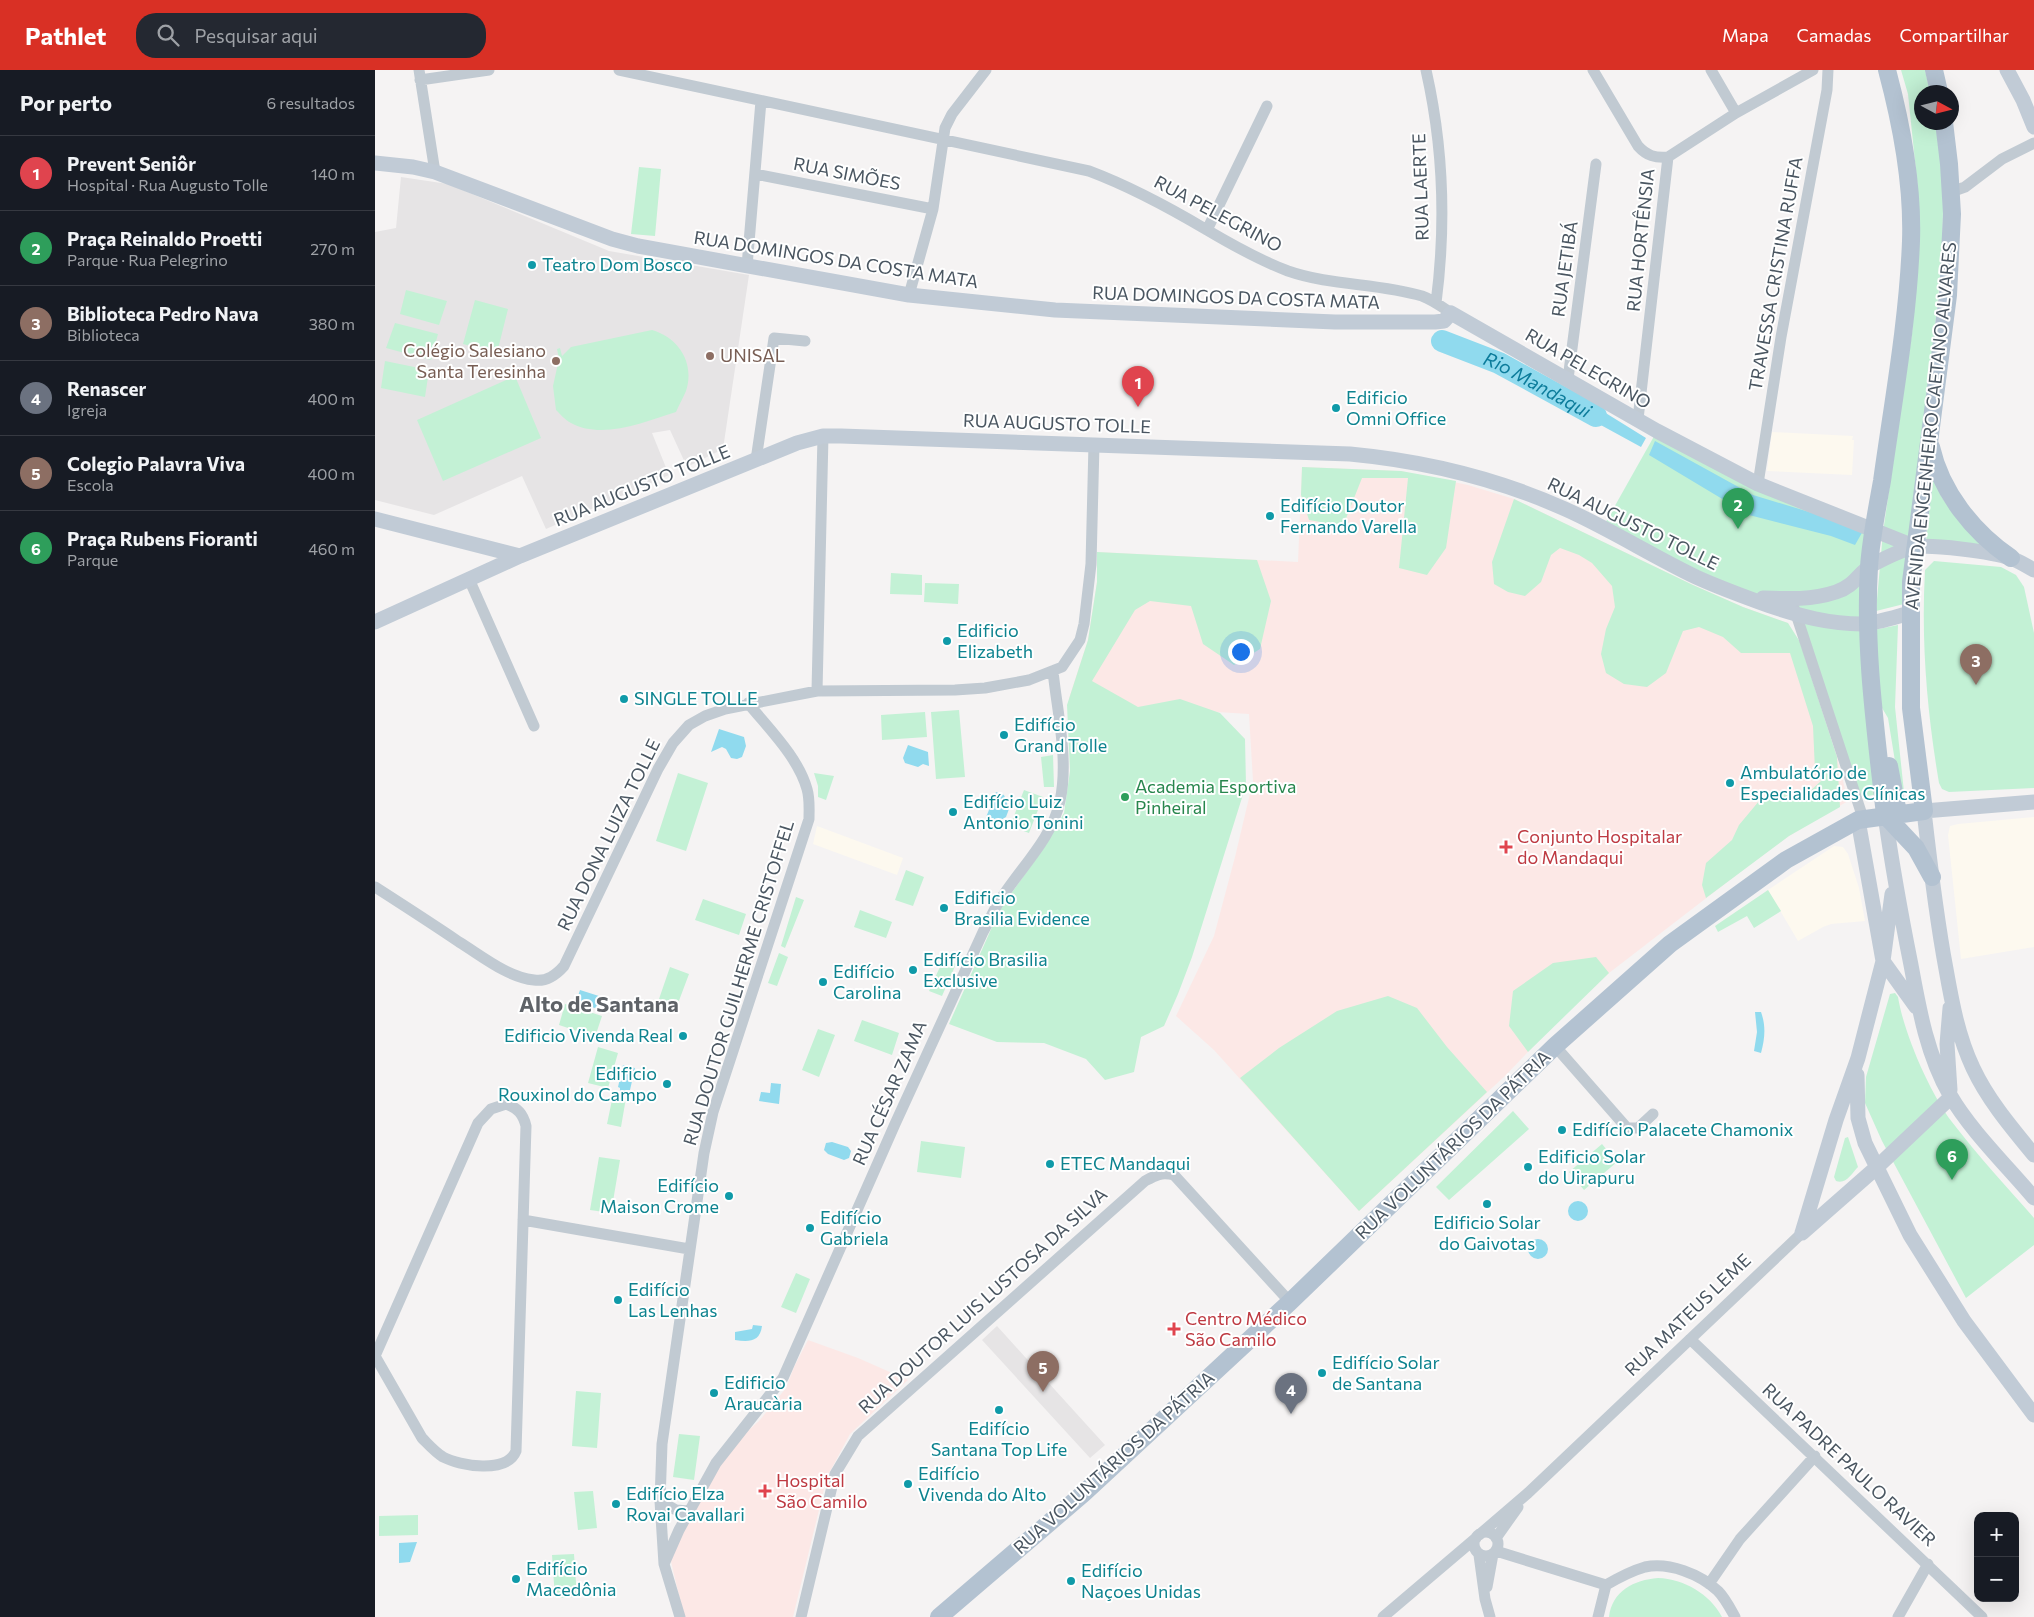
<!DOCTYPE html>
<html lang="pt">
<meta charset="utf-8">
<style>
:root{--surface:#171b24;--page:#242831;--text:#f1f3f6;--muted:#9ea1a6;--line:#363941;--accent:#d93025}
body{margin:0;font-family:Commissioner,sans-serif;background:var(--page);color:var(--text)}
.controls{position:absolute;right:15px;bottom:15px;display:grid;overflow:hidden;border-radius:10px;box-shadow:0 5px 20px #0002}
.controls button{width:45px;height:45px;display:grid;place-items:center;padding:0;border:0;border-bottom:1px solid var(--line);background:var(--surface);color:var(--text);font:25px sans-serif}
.compass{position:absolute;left:1539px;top:15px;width:45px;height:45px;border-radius:50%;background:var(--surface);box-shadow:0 5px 20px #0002;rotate:97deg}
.you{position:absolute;left:865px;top:581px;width:18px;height:18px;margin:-12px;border:4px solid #fff;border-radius:50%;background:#1a73e8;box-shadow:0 0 0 8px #1a73e833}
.badge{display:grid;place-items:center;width:32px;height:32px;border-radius:50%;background:var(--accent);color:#fff;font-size:16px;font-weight:700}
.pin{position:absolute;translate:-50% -41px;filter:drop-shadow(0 1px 2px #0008)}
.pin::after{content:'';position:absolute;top:26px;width:18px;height:15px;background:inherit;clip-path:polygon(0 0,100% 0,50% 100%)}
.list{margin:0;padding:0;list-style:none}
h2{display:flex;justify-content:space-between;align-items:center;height:65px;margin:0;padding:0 20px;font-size:21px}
h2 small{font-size:16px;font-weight:400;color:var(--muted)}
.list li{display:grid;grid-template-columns:32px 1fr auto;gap:15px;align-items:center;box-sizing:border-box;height:75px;padding:0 20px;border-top:1px solid var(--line)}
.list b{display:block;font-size:19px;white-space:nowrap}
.list p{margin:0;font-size:16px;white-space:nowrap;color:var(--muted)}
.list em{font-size:16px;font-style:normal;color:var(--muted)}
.icon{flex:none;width:28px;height:28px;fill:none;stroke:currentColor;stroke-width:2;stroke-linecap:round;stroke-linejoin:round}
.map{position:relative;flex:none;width:1659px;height:1547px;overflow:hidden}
header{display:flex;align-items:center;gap:30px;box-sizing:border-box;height:70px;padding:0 25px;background:var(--accent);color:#fff}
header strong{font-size:24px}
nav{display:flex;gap:28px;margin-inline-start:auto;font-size:18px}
.search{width:350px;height:45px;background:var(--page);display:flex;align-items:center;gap:12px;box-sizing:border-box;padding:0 18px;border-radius:20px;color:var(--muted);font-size:19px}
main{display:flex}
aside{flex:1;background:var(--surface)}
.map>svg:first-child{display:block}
.commercial{fill:#fdf9ef}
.education{fill:#e6e4e5}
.medical{fill:#fce8e6}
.green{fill:#c3f1d5}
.water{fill:#90daee}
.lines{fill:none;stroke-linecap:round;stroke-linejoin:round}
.river{stroke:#90daee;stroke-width:22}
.street{stroke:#c1cad2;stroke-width:11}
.secondary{stroke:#c1cbd6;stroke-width:15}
.primary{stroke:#b3c2d1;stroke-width:18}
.culture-dot{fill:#0f9aa8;stroke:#fff;stroke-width:2}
.education-dot{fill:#8d6e63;stroke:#fff;stroke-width:2}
.leisure-dot{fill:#2e9e5b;stroke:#fff;stroke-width:2}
.health-dot{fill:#e0444e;stroke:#fff;stroke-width:2}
.labels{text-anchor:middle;stroke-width:4;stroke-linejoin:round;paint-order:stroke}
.street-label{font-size:18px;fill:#4a5661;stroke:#fff}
.culture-label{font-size:18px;fill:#0d838f;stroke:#fff;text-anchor:start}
.education-label{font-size:18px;fill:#785e54;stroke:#fff;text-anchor:end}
.leisure-label{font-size:18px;fill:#27864d;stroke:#fff;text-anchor:start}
.health-label{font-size:18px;fill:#be3a42;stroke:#fff;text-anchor:start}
.water-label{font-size:19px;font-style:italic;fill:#0c7c9b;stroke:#fff}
.district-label{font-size:22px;font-weight:bold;fill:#5f6368;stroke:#fff}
</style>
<header>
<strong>Pathlet</strong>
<div class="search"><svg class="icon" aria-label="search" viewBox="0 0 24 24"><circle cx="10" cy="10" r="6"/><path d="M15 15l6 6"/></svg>Pesquisar aqui</div>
<nav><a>Mapa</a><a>Camadas</a><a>Compartilhar</a></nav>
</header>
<main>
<aside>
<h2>Por perto<small>6 resultados</small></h2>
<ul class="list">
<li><span class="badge" style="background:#e0444e">1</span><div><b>Prevent Seniôr</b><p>Hospital · Rua Augusto Tolle</p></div><em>140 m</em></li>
<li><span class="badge" style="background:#2e9e5b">2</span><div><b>Praça Reinaldo Proetti</b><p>Parque · Rua Pelegrino</p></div><em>270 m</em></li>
<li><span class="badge" style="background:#8d6e63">3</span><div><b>Biblioteca Pedro Nava</b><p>Biblioteca</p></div><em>380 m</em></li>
<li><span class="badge" style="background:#6b7280">4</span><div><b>Renascer</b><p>Igreja</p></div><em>400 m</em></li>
<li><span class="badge" style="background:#8d6e63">5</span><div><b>Colegio Palavra Viva</b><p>Escola</p></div><em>400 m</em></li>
<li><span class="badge" style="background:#2e9e5b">6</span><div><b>Praça Rubens Fioranti</b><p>Parque</p></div><em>460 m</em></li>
</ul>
</aside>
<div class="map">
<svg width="1659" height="1547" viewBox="0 0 1659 1547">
<rect width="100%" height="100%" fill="#f5f3f3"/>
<path class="commercial" d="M1397,362L1478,366L1477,370H1479L1477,405L1392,401Z
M1659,747V877L1586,889L1573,765L1575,756L1583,754Z
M442,756L528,788L522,805L438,774Z
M1459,776L1468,777L1473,784L1484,818L1490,851L1456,854L1448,857L1423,871L1393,820Z"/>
<path class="education" d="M26,107L73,114L234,181L374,205L348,379L312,397L295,360L277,363L294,405L171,459L147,406L59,445L0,430V162L21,158Z
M622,1256L730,1375L715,1388L607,1270Z"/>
<path class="medical" d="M927,397L1026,401L1093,415L1139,429L1318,515L1368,537L1413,553L1462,687L1473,731L1414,766L1369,799L1234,903L1170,964L1131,1005L984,1141L839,980L801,946L839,866L860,787L878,711L874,644L763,637L694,628L713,570L722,512V482L923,492Z
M433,1270L483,1288L533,1310L475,1364L452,1407L418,1547H309L295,1487L342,1400L365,1368L384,1351L411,1318L419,1297Z"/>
<path class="green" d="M1526,0H1550L1555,22H1546V52L1561,53C1577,144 1562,240 1551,331C1542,399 1536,467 1529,534L1501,541L1508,462L1537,263L1543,191V120L1533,24Z
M264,97L286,99L280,166L256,164Z
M31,220L72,231L64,255L25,244Z
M100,230L133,239L122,283L88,274Z
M20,253L63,264L56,290L11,278Z
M277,260C304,268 320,293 311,321C308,328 304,335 301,342C269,352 227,370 196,353C190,350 185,344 181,340L178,316L184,289L182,279L185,278L187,286L196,277Z
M10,291L54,300L50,327L6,318Z
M140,306L166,368L68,411L42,350Z
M1282,361L1499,460L1503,724L1483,728L1421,545L1228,457Z
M927,397L1026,401L1081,411L1071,478L1052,505L1024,498L1033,408H987L968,456L934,450L926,425Z
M1557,409C1564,412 1563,423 1568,429C1580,447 1597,462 1613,477L1551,472Z
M1139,429L1318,515L1368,537L1413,553L1425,572L1462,687L1465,737L1414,766L1331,828L1327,815L1331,793L1357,770L1364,755L1384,731L1409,724L1433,723L1446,711L1440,701L1438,656L1415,583H1366L1348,567L1324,557L1308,561L1291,603L1272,617L1249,614L1231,603L1226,584L1231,559L1240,537L1237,516L1217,493L1204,485L1185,478L1176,485L1166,512L1150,526L1133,522L1119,514L1117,492Z
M722,482L882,490L896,531L885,579L859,595L828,574L816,536L775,531L760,540L717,611L763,637L805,629L845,643L870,669L871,715L817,887L803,924L789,956L766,967L759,1002L730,1010L711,989L669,973L622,972L574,954L625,839L668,779L689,743L695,701L692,635L713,570L722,512Z
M1559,491L1626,497L1641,505L1649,517L1659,563V718L1574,722L1567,719L1564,713C1552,642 1546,572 1550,500Z
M516,503L547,505V525L515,524Z
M550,513L584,514L583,534L549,532Z
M1523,555L1520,637L1529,722H1525L1513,648L1500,626L1499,560Z
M584,640L590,707L561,709L556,642Z
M550,642L552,667L507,670L506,645Z
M678,685L679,717H669L666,687Z
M303,703L333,713L311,781L281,771Z
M439,703L459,706L451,730L443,727V716Z
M649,720L668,727L654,763L635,756Z
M531,800L549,807L538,836L520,830Z
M1393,820L1406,841L1379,858L1372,846L1343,862L1340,856Z
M421,827L429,830L410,878L406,876Z
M328,829L371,844L364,865L320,850Z
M485,840L517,852L511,868L479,857Z
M404,883L413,887L402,916L393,913Z
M1221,887L1234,903L1153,982L1134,956L1138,921L1178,893Z
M569,888L581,894L567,926L554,921Z
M295,897L314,904L302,936L284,929Z
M1520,923L1523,927C1529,964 1555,1023 1577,1052C1603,1086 1632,1117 1659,1148V1175L1591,1228L1507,1071L1490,1033L1491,1007L1515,924Z
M1013,926L1042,938L1072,977L1112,1022L984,1141L865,1008L904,978L962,941Z
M190,934L227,946L220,967L184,955Z
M487,950L524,963L517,985L479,971Z
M443,959L460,965L444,1007L427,1000Z
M223,977L243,983L233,1018L213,1013Z
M238,1025L251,1028L246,1057L232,1054Z
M1138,1041L1154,1059L1074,1130L1061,1117Z
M1473,1067L1483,1097C1477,1103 1471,1115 1461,1111L1459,1107L1470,1068Z
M546,1071L590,1077L586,1108L542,1102Z
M1227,1074L1242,1092L1209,1120L1194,1102Z
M224,1087L245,1090L236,1143L215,1140Z
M421,1203L435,1209L421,1243L406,1237Z
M201,1321L226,1323L222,1378L197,1376Z
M304,1364L325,1366L319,1410L298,1407Z
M218,1421L222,1458L203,1460L199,1422Z
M43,1445V1465L4,1466V1446Z
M199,1484L202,1527L180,1528L177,1485Z
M1283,1508C1309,1509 1335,1524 1347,1547H1234C1237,1521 1259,1510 1283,1508Z"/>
<path class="water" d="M1200,324L1271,368L1266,377L1191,336Z
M1280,371L1378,425L1464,451L1488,461L1480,475L1456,466L1374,445L1274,385Z
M344,659L369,667L371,676L367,687L362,689L356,688L351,679L347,677L336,682Z
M533,675L553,682L554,696L548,694L543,697L530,693L528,688Z
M621,722L629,725L634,739L631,747L619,754L610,750Z
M205,920L227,927L223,939L201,932Z
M1380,942H1386C1391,956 1390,968 1386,983L1379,981L1382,962Z
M248,995L260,998L255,1020H252L250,1024L245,1023V1018L243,1017Z
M396,1013L406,1014L404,1034L384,1031L386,1022L395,1023Z
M457,1072L473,1077L476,1081L474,1088L469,1090L453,1084L449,1080L451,1073Z
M1193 1141a10 10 0 1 1 20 0a10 10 0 1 1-20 0Z
M1153 1179a10 10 0 1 1 20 0a10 10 0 1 1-20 0Z
M378,1255L387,1256C385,1272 374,1272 360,1270V1262L377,1259Z
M42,1472L35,1492L24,1493V1473Z"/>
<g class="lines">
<path class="river" id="s1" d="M1067,271L1124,293L1221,346"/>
<path class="street" d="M44,0L60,102
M244,0L714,101C754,116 795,138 832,160C859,176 884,190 913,201C956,216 1003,213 1047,226C1058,230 1067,237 1076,243
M1051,0C1068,75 1071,156 1061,233
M1218,0L1263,76C1272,86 1280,88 1293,87L1263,349
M1336,0L1361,43
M45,10L114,0
M1293,87L1361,43L1438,0
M380,104L558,139
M1576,122L1590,117L1627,89L1659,73
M832,160L892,36
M372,196L386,31
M534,225L558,139L570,58L577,44L611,0
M1193,309L1221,94
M381,390L399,268L430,271
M1383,414L1406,267L1452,20L1453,0
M94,509L159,656
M1419,538L1488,748
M442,621L448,366
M0,817C28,835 56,853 84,872C107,886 132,907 159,910C172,912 181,905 189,896L283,699L298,673L314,655L330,646L350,639L442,621L580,620L610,618L654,610L687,597L705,570L709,554L716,494L719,374
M1180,976L1252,1058H1263L1278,1044
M131,1034C143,1038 148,1044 151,1056L141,1381C132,1404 85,1396 68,1387C60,1382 54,1375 47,1368L0,1286L103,1053L116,1039Z
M148,1150L314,1179
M1315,1269L1607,1547
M285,1431L301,1440L314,1441
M1099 1474a12 12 0 1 1 24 0a12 12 0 1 1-24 0Z
M1104,1465L1153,1423L1427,1163
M1121,1468L1143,1437
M1121,1481L1231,1515
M1104,1485L1110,1529L1115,1547
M289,1494L304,1460L341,1393L408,1308L520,1054L608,862C613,853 617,844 622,835C642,801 677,770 685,731C694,689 682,642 678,601
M1334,1514L1365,1469L1440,1386
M1112,1517L1118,1484
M305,1547L289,1494L285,1431L287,1374L329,1083L338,1042L434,749C434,739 435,729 432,719C423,687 394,659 373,633
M426,1547L460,1404L483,1366L770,1111C781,1105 786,1102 799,1105L915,1232
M1008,1547L1101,1468
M1223,1547L1231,1515C1243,1508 1256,1501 1270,1497C1294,1492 1325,1504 1343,1521C1350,1528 1355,1538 1360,1547
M1523,1547L1553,1494"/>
<path class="secondary" d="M1632,0L1648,30L1659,57
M0,93L38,97L60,102L237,169L263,176L534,225L680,240L960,252H1060L1069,251L1076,243L1282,361L1383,414L1541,477
M0,449L145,486
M1388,528C1413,529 1437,530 1461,522C1480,516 1484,502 1497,495C1510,488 1525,480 1540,477C1556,474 1618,482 1635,488C1643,490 1651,496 1659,500
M0,552L145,486L422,373L448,366H466L975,384C1049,391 1123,409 1190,439C1235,459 1277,486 1321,507C1345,518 1370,527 1395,536C1425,546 1454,554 1487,554C1503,553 1520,547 1535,543
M1659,732L1549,741C1555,794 1561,846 1571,899C1577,933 1583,966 1598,998C1613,1030 1636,1057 1659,1085
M1510,745C1517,795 1526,845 1536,895C1544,939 1552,985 1575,1025C1595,1060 1633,1097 1659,1128
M1517,824L1508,891L1541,937
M1575,938L1572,974L1575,1020
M1482,1005L1483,1048L1490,1073L1535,1165L1589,1251L1659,1345
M1427,1163L1461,1050L1483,988L1508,891L1483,750
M1427,1163L1501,1098L1576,1027"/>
<path class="primary" d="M1559,0L1564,22
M1556,377C1566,422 1598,462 1636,488
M1514,696L1523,743
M1510,745C1501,662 1489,580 1494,497C1496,468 1502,439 1507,411C1518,332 1533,251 1536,171C1538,113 1527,56 1512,0
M1510,745L1541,778L1557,807
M564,1547L709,1423L915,1232L1180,976L1295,874L1411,790L1483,750L1549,741L1536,638V512L1573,225L1577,144L1574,94L1569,52"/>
</g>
<g class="culture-dot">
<circle cx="157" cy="195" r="5"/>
<circle cx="961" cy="338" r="5"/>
<circle cx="895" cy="446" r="5"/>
<circle cx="572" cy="571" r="5"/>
<circle cx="249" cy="629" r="5"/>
<circle cx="629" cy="665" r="5"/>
<circle cx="1355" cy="713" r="5"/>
<circle cx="578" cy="742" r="5"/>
<circle cx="569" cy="838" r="5"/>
<circle cx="538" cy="900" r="5"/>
<circle cx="448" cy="912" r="5"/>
<circle cx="308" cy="966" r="5"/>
<circle cx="292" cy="1014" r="5"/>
<circle cx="1187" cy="1060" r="5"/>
<circle cx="675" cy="1094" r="5"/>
<circle cx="1153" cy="1097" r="5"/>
<circle cx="354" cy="1126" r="5"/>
<circle cx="1112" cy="1134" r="5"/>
<circle cx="435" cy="1158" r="5"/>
<circle cx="243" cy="1230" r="5"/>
<circle cx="947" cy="1303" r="5"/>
<circle cx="339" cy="1323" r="5"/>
<circle cx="624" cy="1340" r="5"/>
<circle cx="533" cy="1414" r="5"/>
<circle cx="241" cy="1434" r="5"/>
<circle cx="141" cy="1509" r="5"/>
<circle cx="696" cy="1511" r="5"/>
</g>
<g class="education-dot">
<circle cx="335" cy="286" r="5"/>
<circle cx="181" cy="291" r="5"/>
</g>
<circle class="leisure-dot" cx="750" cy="727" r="5"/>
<g class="health-dot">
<path d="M1128.5 769.5h5v5h5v5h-5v5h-5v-5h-5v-5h5z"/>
<path d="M796.5 1251.5h5v5h5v5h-5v5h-5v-5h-5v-5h5z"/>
<path d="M387.5 1413.5h5v5h5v5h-5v5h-5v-5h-5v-5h5z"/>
</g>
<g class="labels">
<g class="street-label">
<text transform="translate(472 104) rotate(11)" y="6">RUA SIMÕES</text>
<text transform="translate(1046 117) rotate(-92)" y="6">RUA LAERTE</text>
<text transform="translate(843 144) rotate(28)" y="6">RUA PELEGRINO</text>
<text transform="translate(1266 170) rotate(-84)" y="6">RUA HORTÊNSIA</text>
<text transform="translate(461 190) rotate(9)" y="6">RUA DOMINGOS DA COSTA MATA</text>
<text transform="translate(1190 199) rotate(-82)" y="6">RUA JETIBÁ</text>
<text transform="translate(1401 204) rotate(-80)" y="6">TRAVESSA CRISTINA RUFFA</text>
<text transform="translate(861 228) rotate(2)" y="6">RUA DOMINGOS DA COSTA MATA</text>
<text transform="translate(1213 299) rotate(30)" y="6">RUA PELEGRINO</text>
<text transform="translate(682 354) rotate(2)" y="6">RUA AUGUSTO TOLLE</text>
<text transform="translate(1556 356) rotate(-84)" y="6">AVENIDA ENGENHEIRO CAETANO ALVARES</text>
<text transform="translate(267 416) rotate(-22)" y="6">RUA AUGUSTO TOLLE</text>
<text transform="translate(1258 454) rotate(26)" y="6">RUA AUGUSTO TOLLE</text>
<text transform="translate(234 765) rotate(-64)" y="6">RUA DONA LUIZA TOLLE</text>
<text transform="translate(364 913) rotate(-73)" y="6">RUA DOUTOR GUILHERME CRISTOFFEL</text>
<text transform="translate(515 1023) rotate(-66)" y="6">RUA CÉSAR ZAMA</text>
<text transform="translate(1078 1075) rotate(-44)" y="6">RUA VOLUNTÁRIOS DA PÁTRIA</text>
<text transform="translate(608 1231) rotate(-42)" y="6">RUA DOUTOR LUIS LUSTOSA DA SILVA</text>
<text transform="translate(1313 1245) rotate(-44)" y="6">RUA MATEUS LEME</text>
<text transform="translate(739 1393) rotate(-42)" y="6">RUA VOLUNTÁRIOS DA PÁTRIA</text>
<text transform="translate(1474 1395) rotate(43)" y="6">RUA PADRE PAULO RAVIER</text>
</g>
<g class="culture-label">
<text x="167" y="201">Teatro Dom Bosco</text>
<text x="971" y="334">Edificio<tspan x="971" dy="21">Omni Office</tspan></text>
<text x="905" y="442">Edifício Doutor<tspan x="905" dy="21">Fernando Varella</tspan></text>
<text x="582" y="567">Edificio<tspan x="582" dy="21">Elizabeth</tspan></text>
<text x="259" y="635">SINGLE TOLLE</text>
<text x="639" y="661">Edifício<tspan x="639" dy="21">Grand Tolle</tspan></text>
<text x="1365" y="709">Ambulatório de<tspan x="1365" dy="21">Especialidades Clínicas</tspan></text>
<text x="588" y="738">Edifício Luiz<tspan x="588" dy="21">Antonio Tonini</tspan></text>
<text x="579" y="834">Edificio<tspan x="579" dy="21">Brasilia Evidence</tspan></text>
<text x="548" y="896">Edifício Brasilia<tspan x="548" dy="21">Exclusive</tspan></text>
<text x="458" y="908">Edifício<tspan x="458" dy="21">Carolina</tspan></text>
<text x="298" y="972" text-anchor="end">Edificio Vivenda Real</text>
<text x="282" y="1010" text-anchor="end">Edificio<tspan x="282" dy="21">Rouxinol do Campo</tspan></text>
<text x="1197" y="1066">Edifício Palacete Chamonix</text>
<text x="1163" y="1093">Edificio Solar<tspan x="1163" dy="21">do Uirapuru</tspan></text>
<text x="685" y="1100">ETEC Mandaqui</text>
<text x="344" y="1122" text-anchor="end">Edifício<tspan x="344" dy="21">Maison Crome</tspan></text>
<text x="445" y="1154">Edifício<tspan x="445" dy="21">Gabriela</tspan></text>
<text x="1112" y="1159" text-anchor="middle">Edificio Solar<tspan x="1112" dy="21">do Gaivotas</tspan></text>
<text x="253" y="1226">Edifício<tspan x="253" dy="21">Las Lenhas</tspan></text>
<text x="957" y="1299">Edifício Solar<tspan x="957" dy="21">de Santana</tspan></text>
<text x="349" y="1319">Edificio<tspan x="349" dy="21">Araucària</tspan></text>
<text x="624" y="1365" text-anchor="middle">Edifício<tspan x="624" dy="21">Santana Top Life</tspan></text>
<text x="543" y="1410">Edifício<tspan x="543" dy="21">Vivenda do Alto</tspan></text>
<text x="251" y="1430">Edifício Elza<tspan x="251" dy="21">Rovai Cavallari</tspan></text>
<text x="151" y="1505">Edifício<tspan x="151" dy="21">Macedônia</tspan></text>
<text x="706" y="1507">Edifício<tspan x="706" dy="21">Naçoes Unidas</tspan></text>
</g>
<g class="education-label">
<text x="171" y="287">Colégio Salesiano<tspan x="171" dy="21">Santa Teresinha</tspan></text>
<text x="345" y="292" text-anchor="start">UNISAL</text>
</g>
<g class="leisure-label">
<text x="760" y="723">Academia Esportiva<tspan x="760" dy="21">Pinheiral</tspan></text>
</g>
<g class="health-label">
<text x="1142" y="773">Conjunto Hospitalar<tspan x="1142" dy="21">do Mandaqui</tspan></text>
<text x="810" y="1255">Centro Médico<tspan x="810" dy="21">São Camilo</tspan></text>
<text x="401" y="1417">Hospital<tspan x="401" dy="21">São Camilo</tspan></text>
</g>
<g class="water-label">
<text dy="7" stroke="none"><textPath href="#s1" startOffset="105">Rio Mandaqui</textPath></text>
</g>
<g class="district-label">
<text x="224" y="942">Alto de Santana</text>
</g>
</g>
</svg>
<div class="controls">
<button>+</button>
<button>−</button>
</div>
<svg class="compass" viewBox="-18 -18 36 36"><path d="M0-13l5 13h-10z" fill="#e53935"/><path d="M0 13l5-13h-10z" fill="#9ea1a6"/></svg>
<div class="you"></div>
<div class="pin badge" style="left:763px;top:337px;background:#e0444e">1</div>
<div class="pin badge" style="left:1363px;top:459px;background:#2e9e5b">2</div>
<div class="pin badge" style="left:1601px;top:615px;background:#8d6e63">3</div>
<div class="pin badge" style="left:916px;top:1344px;background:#6b7280">4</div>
<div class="pin badge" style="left:668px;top:1322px;background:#8d6e63">5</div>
<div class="pin badge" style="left:1577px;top:1110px;background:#2e9e5b">6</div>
</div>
</main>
